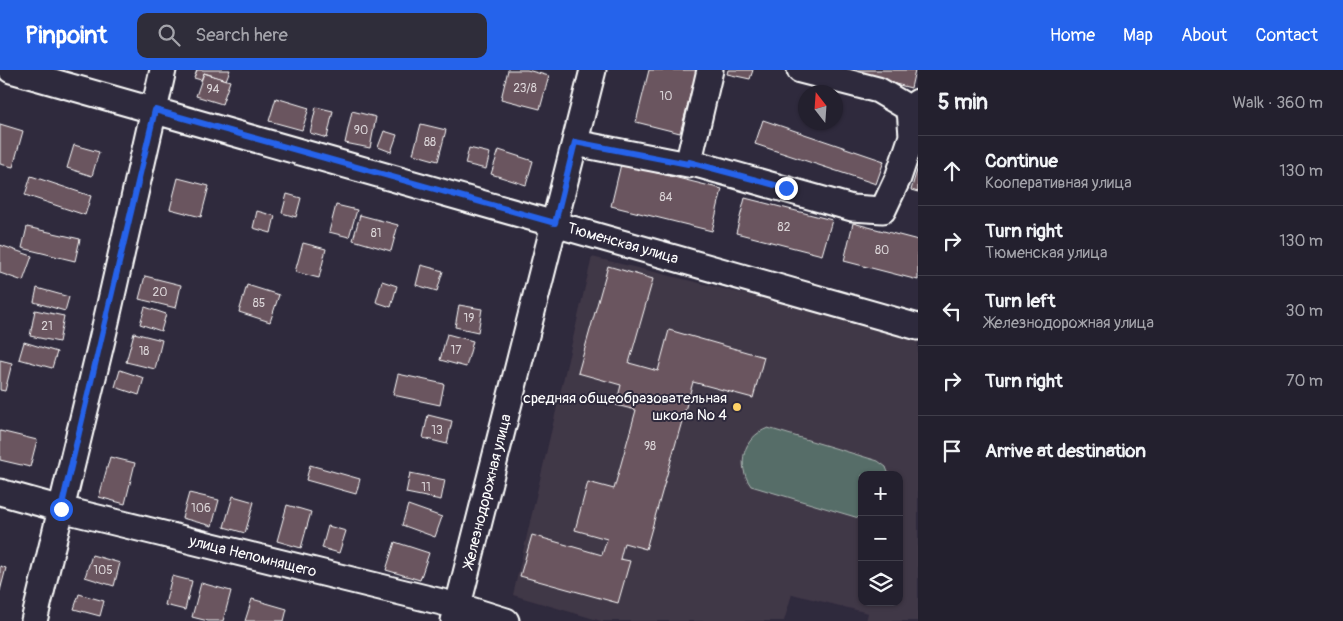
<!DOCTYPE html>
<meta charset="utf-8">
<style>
:root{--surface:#23202e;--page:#2f2d3a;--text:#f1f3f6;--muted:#a3a3aa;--line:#403e4a;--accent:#2563eb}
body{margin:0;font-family:Pangolin,sans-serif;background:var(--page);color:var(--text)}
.controls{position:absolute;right:15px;bottom:15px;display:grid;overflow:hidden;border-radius:10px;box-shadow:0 1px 4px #0004}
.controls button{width:45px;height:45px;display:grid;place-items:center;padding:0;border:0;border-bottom:1px solid var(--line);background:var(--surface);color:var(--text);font:25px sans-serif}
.compass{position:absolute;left:798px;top:15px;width:45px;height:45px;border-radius:50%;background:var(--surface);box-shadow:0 1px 4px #0004;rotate:343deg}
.stop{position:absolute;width:15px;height:15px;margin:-11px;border:4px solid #2563eb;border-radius:50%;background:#fff}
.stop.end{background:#2563eb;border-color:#fff;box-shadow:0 1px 5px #0008}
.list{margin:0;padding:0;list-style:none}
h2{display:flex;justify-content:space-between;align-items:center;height:65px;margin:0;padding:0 20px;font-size:21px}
h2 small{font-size:16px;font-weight:400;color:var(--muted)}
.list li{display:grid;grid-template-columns:32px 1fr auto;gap:15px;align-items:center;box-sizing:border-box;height:70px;padding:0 20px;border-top:1px solid var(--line)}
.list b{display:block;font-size:19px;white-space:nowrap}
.list p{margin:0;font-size:16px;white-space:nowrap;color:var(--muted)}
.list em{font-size:16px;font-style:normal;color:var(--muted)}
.icon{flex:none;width:28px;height:28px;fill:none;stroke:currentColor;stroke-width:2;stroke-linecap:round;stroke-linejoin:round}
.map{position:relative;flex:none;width:918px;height:551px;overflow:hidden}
header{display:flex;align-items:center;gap:30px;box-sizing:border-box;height:70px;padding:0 25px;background:var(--accent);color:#fff}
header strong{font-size:24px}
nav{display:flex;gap:28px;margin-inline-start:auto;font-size:18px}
.search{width:350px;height:45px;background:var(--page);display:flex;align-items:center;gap:12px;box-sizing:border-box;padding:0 18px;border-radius:10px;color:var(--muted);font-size:19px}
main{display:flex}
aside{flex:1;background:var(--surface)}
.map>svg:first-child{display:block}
.built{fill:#413747;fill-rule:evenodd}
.green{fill:#576d67;stroke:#abb6b3}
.building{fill:#6b545e;stroke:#fff}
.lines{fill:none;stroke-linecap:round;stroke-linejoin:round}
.minor-casing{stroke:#fff;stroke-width:29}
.minor{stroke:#2f2a3d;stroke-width:25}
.route{stroke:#2563eb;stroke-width:6}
.poi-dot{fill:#ffd166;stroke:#2f2a3d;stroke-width:2}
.labels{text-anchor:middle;stroke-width:4;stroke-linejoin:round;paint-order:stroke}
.number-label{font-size:12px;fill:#dad4d7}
.street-label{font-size:15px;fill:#fff;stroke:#2f2a3d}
.poi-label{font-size:15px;fill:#fff;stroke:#2f2a3d;text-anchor:end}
</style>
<header>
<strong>Pinpoint</strong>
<div class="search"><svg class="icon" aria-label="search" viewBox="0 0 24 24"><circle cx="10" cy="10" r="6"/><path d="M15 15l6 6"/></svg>Search here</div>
<nav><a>Home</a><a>Map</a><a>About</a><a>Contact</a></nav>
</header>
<main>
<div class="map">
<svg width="918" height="551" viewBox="0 0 918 551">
<rect width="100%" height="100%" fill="#2f2a3d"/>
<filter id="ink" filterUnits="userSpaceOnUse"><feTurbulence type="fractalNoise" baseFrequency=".02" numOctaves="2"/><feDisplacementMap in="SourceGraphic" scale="10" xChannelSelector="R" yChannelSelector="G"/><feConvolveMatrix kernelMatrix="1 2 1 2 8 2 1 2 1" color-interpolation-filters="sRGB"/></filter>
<g filter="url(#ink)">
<path class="built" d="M592,187L915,265L918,269V551H866L868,543L792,524L784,551H601L513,525ZM862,405H899V532H862Z"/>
<path class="green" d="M768,358L878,391L886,397L889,405H862V449L751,416C736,395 743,367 768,358Z"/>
<path class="building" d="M197,0H230L226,10L204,3L201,10L194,8Z
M508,0H527L549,6L540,39L501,29Z
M649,0H697L680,63L636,52Z
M728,0H753L750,9L727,4Z
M841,0H915L911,18Z
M204,3L230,11L222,34L196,26Z
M276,28L309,38L302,60L269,51Z
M316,37L333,41L327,68L310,63Z
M352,41L376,47L370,78L345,73Z
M763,50L884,91L876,114L755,74Z
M0,54L23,61L13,97L0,94Z
M421,54L446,60L438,91L413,84Z
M384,61L397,65L391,82L378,77Z
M74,75L99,82L92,106L67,98Z
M469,78L490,83L486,99L465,94Z
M499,80L533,91L526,115L491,104Z
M621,94L722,119L712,161L611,136Z
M918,97V122L911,120Z
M31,106L91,126L85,145L25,125Z
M178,108L209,116L201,147L170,139Z
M287,124L301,128L296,147L282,143Z
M745,128L832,150L822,185L736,163Z
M336,135L357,140L349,167L329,162Z
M257,141L275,146L271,163L253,158Z
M360,145L398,155L391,181L353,170Z
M853,153L918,170V210L844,191Z
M27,157L80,169L75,191L22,178Z
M303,173L326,179L319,208L295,202Z
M0,175L32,186L23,211L0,203Z
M421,195L443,201L437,221L416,215Z
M608,196L653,209L629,293L658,301L669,260L764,287L753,328L693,312L646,479L624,473L620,489L630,491L618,533L520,506L532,465L602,485L607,469L575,460L588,412L614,419L636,340L616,335L621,315L578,303Z
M145,206L181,215L176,238L139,229Z
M382,211L397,216L391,237L376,232Z
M247,215L279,225L270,252L239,242Z
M37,218L69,227L65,241L34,232Z
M459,235L482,239L478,262L455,257Z
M145,237L166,244L161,261L140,254Z
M35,240L64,246L59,272L30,266Z
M134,263L162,270L155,299L126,292Z
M447,264L473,271L466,297L440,290Z
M24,272L57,282L52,298L19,289Z
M0,290L12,293L5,321L0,320Z
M120,300L144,308L139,325L115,317Z
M398,304L444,314L440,335L393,325Z
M428,345L452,351L447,374L423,368Z
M0,361L37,370L30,397L0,390Z
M110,387L135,393L125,434L99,427Z
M310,395L360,409L356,424L306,410Z
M410,403L445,410L441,430L406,423Z
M189,423L219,430L212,456L182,448Z
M233,426L254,432L245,463L224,457Z
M287,435L311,442L301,478L277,471Z
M408,435L442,447L435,467L402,455Z
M328,456L346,461L339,483L322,478Z
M395,472L429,483L420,510L386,500Z
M92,485L120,493L114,516L85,507Z
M0,496L6,498L0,521Z
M172,506L192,511L185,540L165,535Z
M201,513L231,521L223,551H208L192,547Z
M79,524L104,531L100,546L74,539Z
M252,529L287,539L284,551H245Z"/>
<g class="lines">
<g class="minor-casing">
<path id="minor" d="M11,0L918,257
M800,0L878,20L910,39L918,32
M575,73L688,95L710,0
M689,92L852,138L883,140L898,108L912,66L910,39
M0,422L61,439L458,536L506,551
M34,551L101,274L163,0
M454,551L593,0"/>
</g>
<use href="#minor" class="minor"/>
</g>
</g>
<g class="lines" filter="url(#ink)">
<path class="route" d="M61,439L155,40L555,153L575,72L688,94L689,92L786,118"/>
</g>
<circle class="poi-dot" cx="737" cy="337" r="5"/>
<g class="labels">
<g class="number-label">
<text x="525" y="22">23/8</text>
<text x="213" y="23">94</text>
<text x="666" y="30">10</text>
<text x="361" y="64">90</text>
<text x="430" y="76">88</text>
<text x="666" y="131">84</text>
<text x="784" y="161">82</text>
<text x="376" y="167">81</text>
<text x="882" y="184">80</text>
<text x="160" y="226">20</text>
<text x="259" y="237">85</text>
<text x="469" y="252">19</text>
<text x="47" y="260">21</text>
<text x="456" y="284">17</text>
<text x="144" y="285">18</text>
<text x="437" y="364">13</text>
<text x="650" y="380">98</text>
<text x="426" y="421">11</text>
<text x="201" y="442">106</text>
<text x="103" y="504">105</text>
</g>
<g class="street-label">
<text transform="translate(623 173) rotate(16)" y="5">Тюменская улица</text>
<text transform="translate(487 421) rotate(-76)" y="5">Железнодорожная улица</text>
<text transform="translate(253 486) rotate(14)" y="5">улица Непомнящего</text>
</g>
<g class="poi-label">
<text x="727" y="333">средняя общеобразовательная<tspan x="727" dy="17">школа № 4</tspan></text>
</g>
</g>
</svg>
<div class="controls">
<button>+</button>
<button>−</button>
<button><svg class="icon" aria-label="layers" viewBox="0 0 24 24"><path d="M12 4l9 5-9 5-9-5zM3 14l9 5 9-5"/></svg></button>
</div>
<svg class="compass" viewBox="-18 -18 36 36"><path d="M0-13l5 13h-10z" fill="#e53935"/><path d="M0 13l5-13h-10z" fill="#a3a3aa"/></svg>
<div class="stop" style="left:61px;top:439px"></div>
<div class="stop end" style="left:786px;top:118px"></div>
</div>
<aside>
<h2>5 min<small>Walk · 360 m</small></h2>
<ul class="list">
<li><svg class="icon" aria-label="ahead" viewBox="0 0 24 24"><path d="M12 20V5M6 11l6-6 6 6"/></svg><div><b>Continue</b><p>Кооперативная улица</p></div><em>130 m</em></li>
<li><svg class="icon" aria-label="right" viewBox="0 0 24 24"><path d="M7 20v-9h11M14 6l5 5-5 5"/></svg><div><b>Turn right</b><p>Тюменская улица</p></div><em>130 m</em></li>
<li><svg class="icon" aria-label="left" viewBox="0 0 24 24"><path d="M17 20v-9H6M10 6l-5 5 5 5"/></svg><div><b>Turn left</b><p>Железнодорожная улица</p></div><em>30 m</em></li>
<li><svg class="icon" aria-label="right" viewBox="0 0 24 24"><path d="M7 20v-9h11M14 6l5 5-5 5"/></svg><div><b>Turn right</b></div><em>70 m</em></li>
<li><svg class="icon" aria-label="arrive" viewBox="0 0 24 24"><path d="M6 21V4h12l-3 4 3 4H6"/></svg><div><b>Arrive at destination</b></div></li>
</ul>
</aside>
</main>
